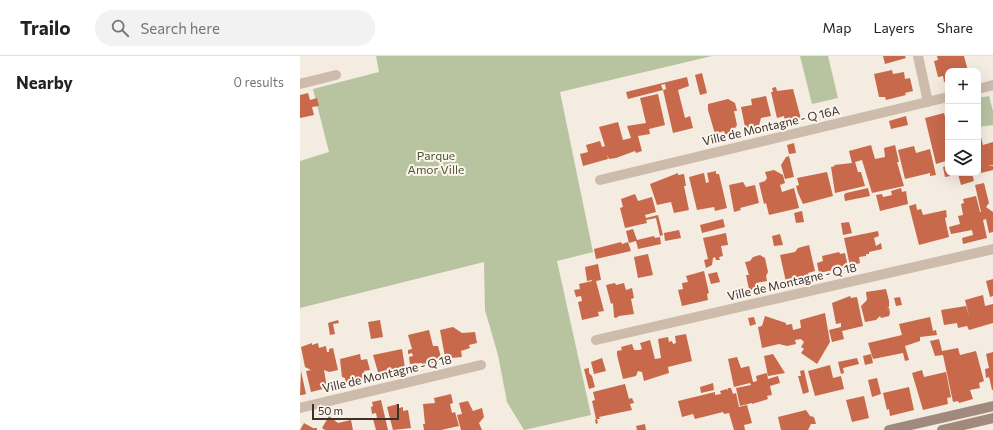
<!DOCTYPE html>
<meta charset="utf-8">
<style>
:root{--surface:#fff;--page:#f2f2f2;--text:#222;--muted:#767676;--line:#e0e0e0}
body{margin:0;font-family:Commissioner,sans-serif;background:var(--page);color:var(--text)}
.controls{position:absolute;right:12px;top:12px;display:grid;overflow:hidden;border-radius:8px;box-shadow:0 4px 16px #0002}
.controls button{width:36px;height:36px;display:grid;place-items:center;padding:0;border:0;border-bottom:1px solid var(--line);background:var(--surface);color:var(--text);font:20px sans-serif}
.scale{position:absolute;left:12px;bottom:10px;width:87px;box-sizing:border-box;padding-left:4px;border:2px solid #3b302b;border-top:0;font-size:11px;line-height:14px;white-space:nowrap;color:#3b302b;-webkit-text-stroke:3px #fbf5ee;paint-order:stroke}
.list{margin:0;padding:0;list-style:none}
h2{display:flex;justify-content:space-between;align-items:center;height:52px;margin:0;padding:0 16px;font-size:17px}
h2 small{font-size:13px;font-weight:400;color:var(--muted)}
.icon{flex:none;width:22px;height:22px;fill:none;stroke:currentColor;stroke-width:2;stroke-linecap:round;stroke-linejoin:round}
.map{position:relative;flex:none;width:693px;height:374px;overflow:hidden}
header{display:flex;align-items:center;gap:24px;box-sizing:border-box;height:56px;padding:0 20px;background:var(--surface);border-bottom:1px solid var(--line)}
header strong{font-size:19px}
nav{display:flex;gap:22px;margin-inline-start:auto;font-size:14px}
.search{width:280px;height:36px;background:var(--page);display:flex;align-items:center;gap:10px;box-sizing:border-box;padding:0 14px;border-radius:22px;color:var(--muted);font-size:15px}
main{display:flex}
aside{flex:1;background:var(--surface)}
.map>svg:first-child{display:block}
.green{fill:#b8c4a0}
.building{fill:#c8694b}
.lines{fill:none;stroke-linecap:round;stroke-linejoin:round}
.street{stroke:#cdbbac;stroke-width:10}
.secondary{stroke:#a18a7d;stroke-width:10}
.labels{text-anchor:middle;stroke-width:4;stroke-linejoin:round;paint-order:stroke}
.street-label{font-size:12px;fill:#3b302b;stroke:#fbf5ee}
.park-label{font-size:12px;fill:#4a5a2e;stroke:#fbf5ee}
</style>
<header>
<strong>Trailo</strong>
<div class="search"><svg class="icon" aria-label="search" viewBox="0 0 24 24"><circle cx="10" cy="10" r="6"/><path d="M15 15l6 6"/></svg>Search here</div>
<nav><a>Map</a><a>Layers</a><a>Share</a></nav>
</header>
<main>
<aside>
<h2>Nearby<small>0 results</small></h2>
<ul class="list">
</ul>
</aside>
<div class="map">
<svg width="693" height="374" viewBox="0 0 693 374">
<rect width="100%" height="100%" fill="#f4ebe1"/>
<path class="green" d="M76,0H412L260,36L293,196L257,205L291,359L224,374L207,346L198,299L185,254L184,206L0,252V105L29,96L13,33L79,16Z
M500,0H528L538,42L512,48Z
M689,40L693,55V69L678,71V42Z"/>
<path class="building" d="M583,0H605L606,2L585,8Z
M637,0H664L668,15H648V26H644L643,20L638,21L634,5L638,4Z
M592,14L593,18L604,16L605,23L610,22L613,35L605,37L606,39L586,44L585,41H579L574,18Z
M402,17L407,37L400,39L395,19Z
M387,21L389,30L378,34L385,62L390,60L393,72L373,77L363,34L366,33L365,28L361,29L363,34L328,43L326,36Z
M476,31L477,35L493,33L501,63L494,67L485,66L484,60L477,62L471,36H473L472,32Z
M8,37L10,44L17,42L19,50L12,51L14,59L0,62V39Z
M358,38L365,69L349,73L350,78L338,80L342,95L336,97L335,95L316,102L309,103L307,99L308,103L283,110L280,98L288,96L286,89L300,85L302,91L305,90L299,71L318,66L323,84L331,82L327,70L346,67L340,42Z
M466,40L471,60L461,62L458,73L446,76L441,51L452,49L451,43Z
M428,43L435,47L437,55H434L437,69L435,72L430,74L431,77L425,79L424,75L415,78L408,54V48Z
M644,57L646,64H648V117H655L656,119L645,121L643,111L647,110L646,105L636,108L625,62Z
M606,60L608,69L591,73L589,65Z
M681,81L683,89L693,86V109L688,110H693V114L681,117V113H678V82Z
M494,87L496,97L489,98L487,89Z
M571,89L575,103L585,101L584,92L595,89L599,106H597L604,130L572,137L562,104L555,106L558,116H561L565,130L535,137L531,111L535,110L534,109L552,107L549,95Z
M614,90L616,97L630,93L636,119L630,120V117L605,123L598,94Z
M489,100L494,121L485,123L481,109L486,101Z
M474,114L483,119L485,127L480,129L482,136L494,132L499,152L469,159L466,147L464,148L459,127L465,125L467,122L465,116Z
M416,115V118H419L427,152L415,155L414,151L397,154L389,121L404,117L406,127L409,126L407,117Z
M527,116L533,140L503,148L498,137L496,130L499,129L497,122Z
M378,117V119L384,118L386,130H384L389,154L374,157L371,146L357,149L350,128Z
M662,117H672L674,125L661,129L658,118Z
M443,126L446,131L455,129L459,147L440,152L441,154L434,156L429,129Z
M684,127L689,147L686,151L693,156V176L689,177L686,163L683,164L687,182L663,188L662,182L673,179L672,174L651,178L649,171L660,168L658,160L663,159L661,148L664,147L663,143L676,140L680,156H681L675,129Z
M568,132L570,140L545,145L544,139L546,137Z
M601,132L602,136L606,135L608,148L580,155L576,139L582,138L583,141L592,139L591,135Z
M335,138L338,145L352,141L356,156L345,159L346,162L358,159L363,179L360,180L356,162L346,164L347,167L325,172L320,152L323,151L321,143Z
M616,148L617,154L621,153L623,159L646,154L647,161L645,162L649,181L619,189L609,150Z
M502,155L504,166L496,167L494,157Z
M423,163L425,171L402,177L400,169Z
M549,166L552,177L543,179L541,167Z
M333,173L337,184L354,180L355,182L360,181L361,188L338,193L336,185L329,187L326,175Z
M379,174L381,182L365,185L364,177Z
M578,175L579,180L574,182L576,190L581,187L582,193L569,196V198H566V200L559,201L560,207L550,210L544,182Z
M426,177L428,189L421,190L423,200L419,201L420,204H416L415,201L413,202L412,209L406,212L404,204L408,203L403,182Z
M480,178L483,189L474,190L472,180Z
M321,186L322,188L328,186L331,195L296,203L294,193Z
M509,189L515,215L508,217L510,222L486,226L480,199L495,196L498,192Z
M539,196L540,198L545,197L548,211L519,217L517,207L523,205L522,200Z
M348,198L353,219L338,222L334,201Z
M460,199L465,202L468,216L466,220L467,225L456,227L458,236L450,238L446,219H449L445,206L450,205L453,201Z
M298,208L301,224L296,225L304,255L298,256L299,260L282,264L278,246L282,245L281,240L276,241L274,234L280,233L279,228L292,225V224L287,225L285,211Z
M404,215L409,237L407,238L408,244L382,250L378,234L383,233L382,227L388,226L386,220Z
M417,216L420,226L411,228L408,218Z
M693,223V240L690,241L686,225Z
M315,227L316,229L324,227L326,234L332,232L334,242L331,243L334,258L319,260L316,262L314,261L313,247L311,248L306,229Z
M586,233L589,245V251H587L589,252L590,257L589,260L581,262L580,260L576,264L565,266L561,250L567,244L566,236Z
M683,239L685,250L693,248V267L669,274L667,270L658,272L657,267L644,269L641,254L666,250L669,260L665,244Z
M550,240L551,242L557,241L563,270L542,275L544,283L532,286L529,274L541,271V267L536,268L532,247Z
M600,241L602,249L596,250L594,242Z
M525,257L530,286L517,308L501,297L504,293L501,291L504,286L501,283L495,284L496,288L487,290L479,288L462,292L458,271L462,270L465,260L486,267V269L492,268L493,274L501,272L500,264Z
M454,261L456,268L450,270L448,262Z
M630,261L633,275L636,274L637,279L620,281V285L605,290L609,304L605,305L603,297L573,303L568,287L602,279L599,268Z
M38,264L39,267L33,268L35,278L30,279L28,267Z
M80,264L83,281L71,283L68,266Z
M153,271L162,277L175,276L177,287L169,289L170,292L161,295L162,301L151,302V300L145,301L140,274Z
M129,274L133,290H138L142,305L122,309V307L110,308L109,301L113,300L112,297L108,298V294L112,293L108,279Z
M386,278L392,305L368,311L369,317L344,325L342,316L338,315L336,320L323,323L317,299V295L322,294L321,291L332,288L334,294H339L342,293L340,287L350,284L355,303L361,302L358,283L368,281L369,286L372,285L373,288L376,287L375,280Z
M639,283L642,295L658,292L660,299L676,295L684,325L679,327L680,332L670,334L673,343L659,347L658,345L653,346L643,299L635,300L630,285Z
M12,287V289L18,287L19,292L26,290L27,296H29V293L33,292L38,314L29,316L24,314L27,332L11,336L6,315L11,314L5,311L1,291Z
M102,293L105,312L99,313L100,315L96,316V313L90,314L91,321L80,323L73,299Z
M693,296V334H692L689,321L686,322L685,313L689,312L686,298Z
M60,298L61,304L67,303L70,314L64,315L66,322L46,327L45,322L42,321L40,303Z
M473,298L485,317L468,320L464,300Z
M571,298L573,307L565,309L563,300Z
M437,301L441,312L449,310L453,326L457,325L456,320L467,317L468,323L478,320L480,327L470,330L472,339L467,340L468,343L452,348V347L440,350L436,332L451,329L450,327L434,331L428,303Z
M302,302L306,315L294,318L291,306Z
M557,302L559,308L543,312L544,317L541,318L538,306Z
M530,309L533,322L541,320L544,333L515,340L508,315Z
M289,312V317L292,320L295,331L289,333L284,313Z
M504,314L509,336L503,338L498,320H501L500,315Z
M622,314L624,321L646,316L651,341L647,342L648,348L623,354L612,317Z
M1,315L6,338L2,339H0Z
M577,322L581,338L572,341L568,324Z
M413,327L414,334L401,337L400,331Z
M325,328L329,343L332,342L334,347L330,348L332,354L299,361L300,363H297L298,367L296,368L295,364L296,363L292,345L295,344L293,336Z
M609,331L614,354L590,360L589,353L587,354L583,337Z
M428,332H431L433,338L436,337L439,351L447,349L452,367L444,369L445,374H434L429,357L424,358L423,356L395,363L393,358L382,361L378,345L415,336V339L421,338L420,335L427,333V335Z
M151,338L153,347L150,348L152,357L155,356L159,370L141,374H124L123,368H125L123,348L135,347L134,342Z
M564,340L569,362L552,366L546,344Z
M81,344L88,374H76L73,363L77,362L76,357L72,358L71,351L73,350L72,346Z
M168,345L173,355L182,352L184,361L179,367L182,374H161L157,359L162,358L159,347Z
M98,348L99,352L103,351V355L108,354L111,372L93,374L87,351Z
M506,354L510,360L514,361L516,368H511L508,374H481L478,361Z
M29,360L38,367L51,364L53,374H25L22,372Z
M4,367L13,372H17V374H0Z
M345,368L346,374H337L336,370Z"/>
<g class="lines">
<path class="street" d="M618,0L628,46
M0,28L36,19
M678,33L693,29
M300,124L648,41
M296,284L693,193
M0,352L181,309"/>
<path class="secondary" d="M589,374L693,350
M642,374L693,362"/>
</g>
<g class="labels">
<g class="street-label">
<text transform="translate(471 70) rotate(-13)" y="4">Ville de Montagne - Q 16A</text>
<text transform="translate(492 226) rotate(-13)" y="4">Ville de Montagne - Q 18</text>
<text transform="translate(87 318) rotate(-13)" y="4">Ville de Montagne - Q 18</text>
</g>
<g class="park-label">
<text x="136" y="104">Parque<tspan x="136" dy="14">Amor Ville</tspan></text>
</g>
</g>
</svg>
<div class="controls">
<button>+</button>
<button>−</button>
<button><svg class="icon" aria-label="layers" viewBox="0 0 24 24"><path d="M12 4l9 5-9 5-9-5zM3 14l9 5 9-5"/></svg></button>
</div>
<div class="scale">50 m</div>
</div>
</main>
